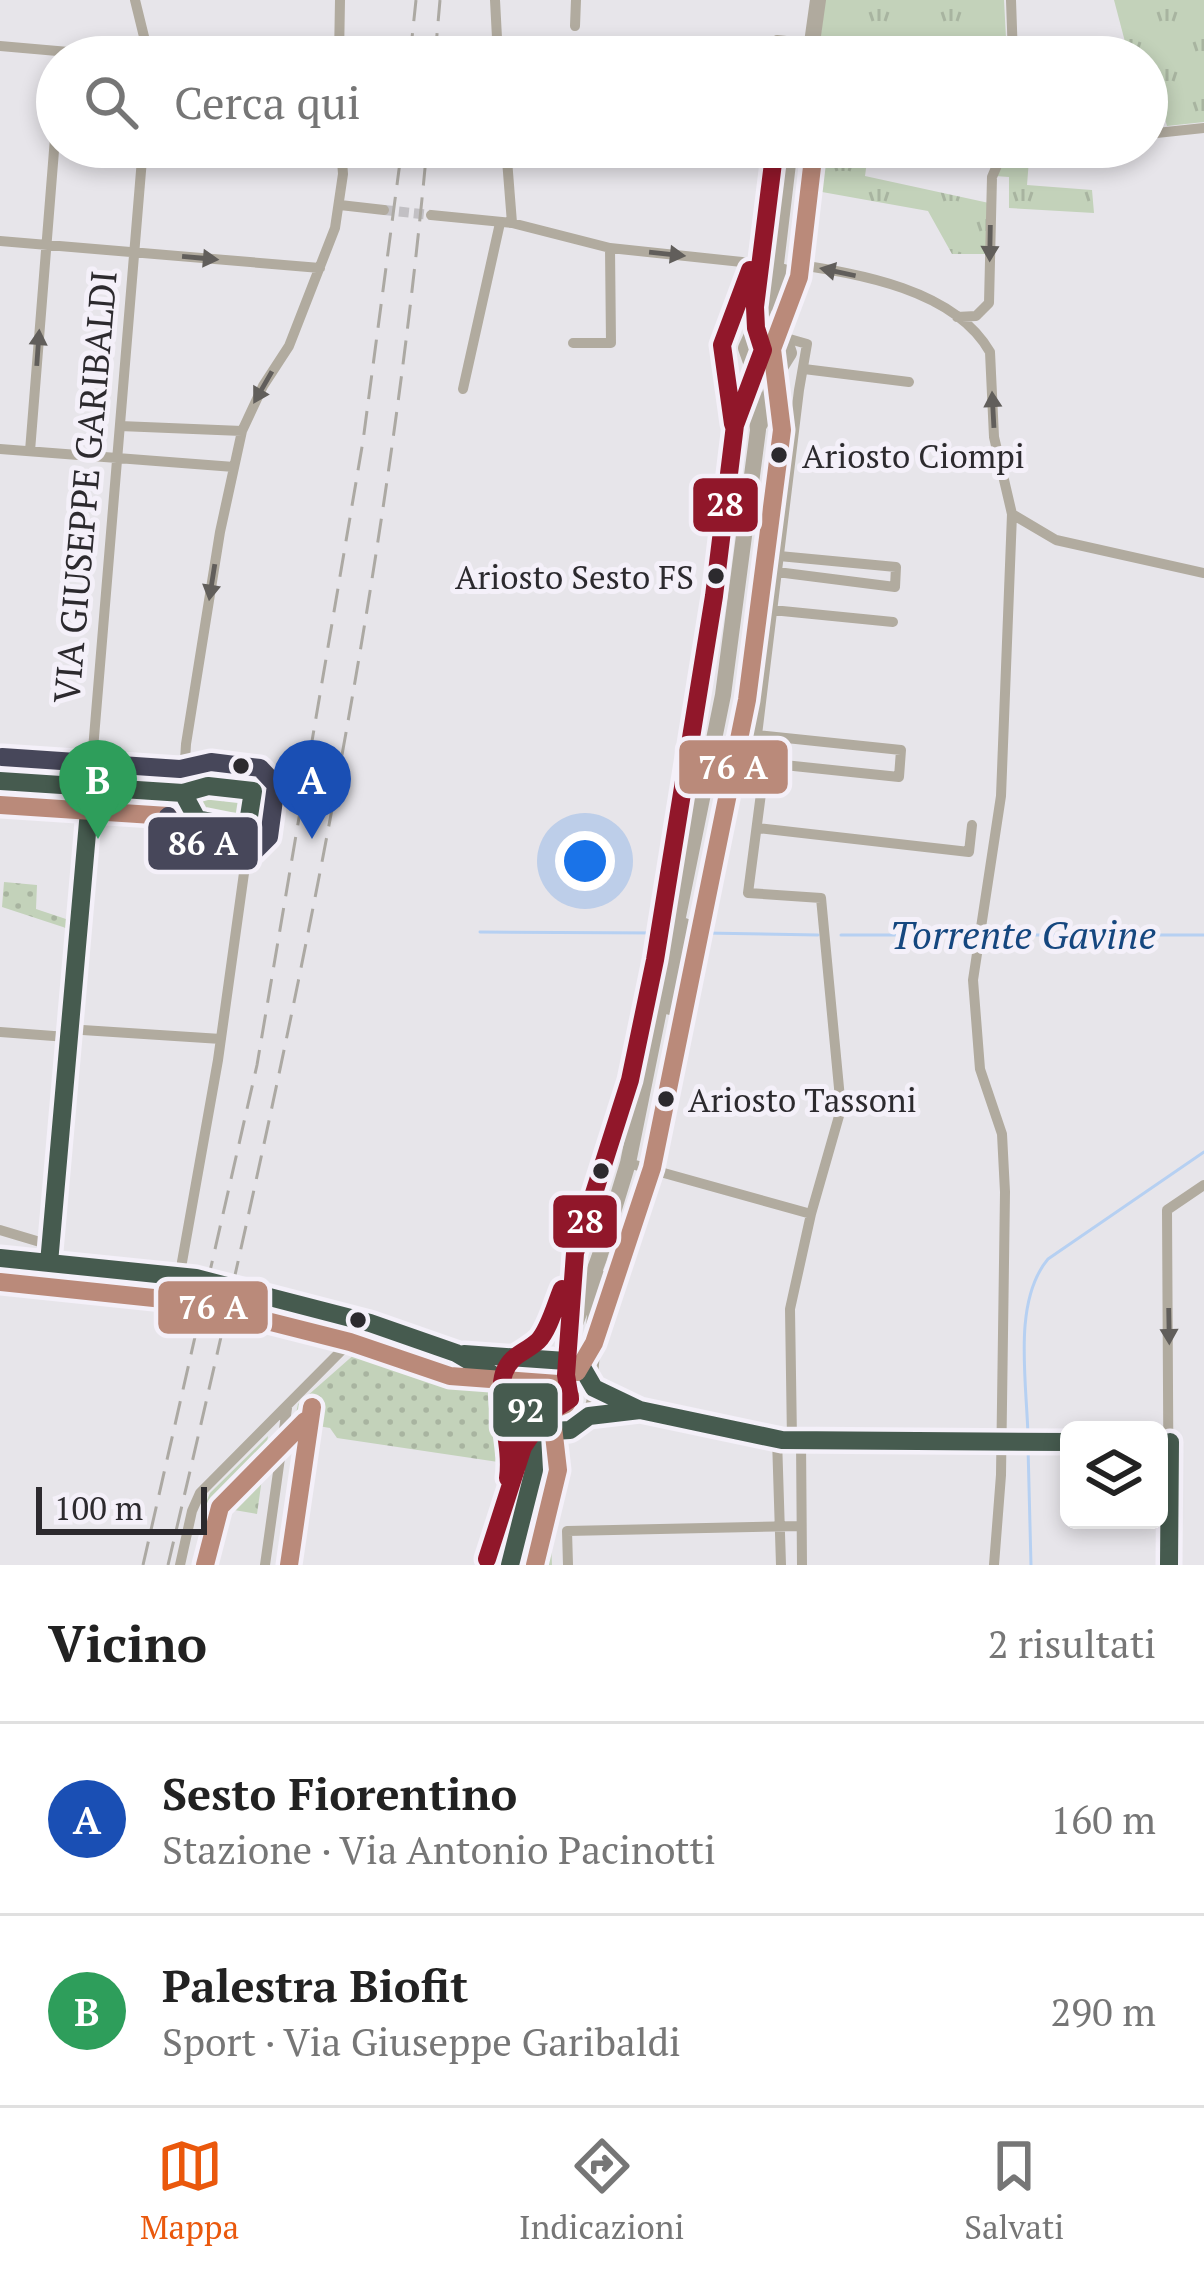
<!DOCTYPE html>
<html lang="it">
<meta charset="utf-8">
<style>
:root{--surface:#fff;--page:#f6f6f6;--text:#222;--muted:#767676;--line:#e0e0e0;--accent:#ea580c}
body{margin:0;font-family:"PT Serif",serif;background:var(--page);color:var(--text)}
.controls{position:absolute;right:36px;bottom:36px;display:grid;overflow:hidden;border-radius:18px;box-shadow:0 6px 18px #0003}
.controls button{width:108px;height:108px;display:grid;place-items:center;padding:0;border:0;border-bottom:3px solid var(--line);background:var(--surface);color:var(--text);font:60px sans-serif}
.scale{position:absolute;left:36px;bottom:30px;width:171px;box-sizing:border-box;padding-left:12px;border:6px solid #2c2a2e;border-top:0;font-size:33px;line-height:42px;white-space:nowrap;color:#2c2a2e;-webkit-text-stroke:9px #f4f0f9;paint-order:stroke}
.you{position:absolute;left:585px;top:861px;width:42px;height:42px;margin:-30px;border:9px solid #fff;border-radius:50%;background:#1a73e8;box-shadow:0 0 0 18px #1a73e833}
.badge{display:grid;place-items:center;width:78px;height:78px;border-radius:50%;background:var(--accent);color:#fff;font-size:39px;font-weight:700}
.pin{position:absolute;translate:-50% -99px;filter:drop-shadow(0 3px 6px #0008)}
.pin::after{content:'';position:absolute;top:63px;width:42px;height:36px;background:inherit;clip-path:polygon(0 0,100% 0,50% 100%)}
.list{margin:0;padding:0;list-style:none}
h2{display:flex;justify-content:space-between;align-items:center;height:156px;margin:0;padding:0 48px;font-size:51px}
h2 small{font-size:39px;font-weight:400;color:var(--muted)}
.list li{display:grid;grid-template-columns:78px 1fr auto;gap:36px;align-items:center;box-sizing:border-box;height:192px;padding:0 48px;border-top:3px solid var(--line)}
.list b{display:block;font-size:45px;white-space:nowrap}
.list p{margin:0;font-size:39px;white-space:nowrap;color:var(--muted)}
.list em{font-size:39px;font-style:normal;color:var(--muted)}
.icon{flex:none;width:66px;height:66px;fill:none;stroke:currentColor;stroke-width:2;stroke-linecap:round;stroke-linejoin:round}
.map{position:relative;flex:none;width:1204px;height:1565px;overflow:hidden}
.search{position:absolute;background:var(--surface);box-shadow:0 6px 18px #0003;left:36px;right:36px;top:36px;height:132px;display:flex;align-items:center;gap:30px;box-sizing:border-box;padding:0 42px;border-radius:66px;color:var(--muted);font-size:45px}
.sheet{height:540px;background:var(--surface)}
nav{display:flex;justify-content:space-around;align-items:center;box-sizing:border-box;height:168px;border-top:3px solid var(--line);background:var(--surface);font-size:33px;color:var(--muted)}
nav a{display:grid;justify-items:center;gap:6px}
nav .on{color:var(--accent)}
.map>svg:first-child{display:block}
.grass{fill:url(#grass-tufts)}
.garden{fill:url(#garden-dots)}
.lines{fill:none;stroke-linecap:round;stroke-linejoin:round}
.stream{stroke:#b6d0f2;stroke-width:3}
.street-tunnel{stroke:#c2c0c4;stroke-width:10;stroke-dasharray:10 5;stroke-linecap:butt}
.secondary-tunnel{stroke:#c2c0c4;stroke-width:16;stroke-dasharray:16 8;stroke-linecap:butt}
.street{stroke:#b1ab9f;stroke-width:10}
.secondary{stroke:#b0aa9e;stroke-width:16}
.rail{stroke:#aca9a3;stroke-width:3;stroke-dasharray:24 12;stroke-linecap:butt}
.bus-1-casing{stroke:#f4f0f9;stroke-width:27}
.bus-2-casing{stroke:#f4f0f9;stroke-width:27}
.bus-3-casing{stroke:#f4f0f9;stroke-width:27}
.bus-4-casing{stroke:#f4f0f9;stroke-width:27}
.bus-1{stroke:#465b4f;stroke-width:18}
.bus-2{stroke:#ba8a7a;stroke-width:18}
.bus-3{stroke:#91172a;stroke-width:18}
.bus-4{stroke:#47475a;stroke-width:18}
.oneway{fill:#615e5b}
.bus-dot{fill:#2c2a2e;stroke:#f4f0f9;stroke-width:4.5}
.labels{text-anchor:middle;stroke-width:10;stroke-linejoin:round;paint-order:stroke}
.bus-label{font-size:33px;fill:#2c2a2e;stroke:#f4f0f9;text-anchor:start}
.street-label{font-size:36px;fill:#2c2a2e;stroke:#f4f0f9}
.water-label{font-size:39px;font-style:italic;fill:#15477f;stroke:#f4f0f9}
.line-badge{stroke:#f4f0f9;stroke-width:4.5}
.badge-label{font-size:33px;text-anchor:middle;font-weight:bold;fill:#fff}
</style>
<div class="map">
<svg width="1204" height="1565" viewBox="0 0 1204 1565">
<defs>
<pattern id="grass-tufts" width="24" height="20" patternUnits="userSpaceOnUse" patternTransform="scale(3)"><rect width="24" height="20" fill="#c3d2ba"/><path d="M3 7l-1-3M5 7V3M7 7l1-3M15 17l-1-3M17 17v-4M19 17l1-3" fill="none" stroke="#a8b4a0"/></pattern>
<pattern id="garden-dots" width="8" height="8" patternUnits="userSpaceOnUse" patternTransform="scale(3)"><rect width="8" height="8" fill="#c3d2ba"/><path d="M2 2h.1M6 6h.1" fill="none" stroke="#a8b4a0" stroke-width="1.8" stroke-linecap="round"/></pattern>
</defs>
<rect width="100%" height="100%" fill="#e7e5ea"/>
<path class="grass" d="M825,0H1004L1007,57H818Z
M1114,0H1204V122L1167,126L1156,88L1147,89V57H1129Z
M808,147H869L865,176L989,203L987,254H952L928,211L822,192L805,258H801L797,252Z
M1009,147H1030L1027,185L1092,190L1094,213L1009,208V177L995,176Z
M207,793L241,797L239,816L204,811L200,801Z
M537 1397a22 22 0 1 1 44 0a22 22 0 1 1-44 0Z
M550,1518L552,1565H520L533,1519Z"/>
<path class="garden" d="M4,882L37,885L36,909L69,920V929L2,907Z
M365,1345C387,1347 408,1354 429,1360C491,1376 523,1396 526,1466L337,1438L330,1428L294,1422L298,1404Z
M268,1436L257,1514L205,1505L210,1493Z"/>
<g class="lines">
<path class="stream" d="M480,932L659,933
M704,933L818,935
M841,935H1204
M1028,1437C1027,1383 1012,1302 1048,1259L1204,1152
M1028,1447L1031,1565"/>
<path class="street-tunnel" d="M384,210L431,215"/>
<path class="secondary-tunnel" d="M196,1278L248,1289
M194,1291L245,1302"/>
<path class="street" d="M135,0L149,57
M495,0L498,57
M1011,0L1013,57
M575,26L576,0
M0,46L126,57
M339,57L340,0
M776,57L777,40L805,43L808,54
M1147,134L1204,128
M506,147L512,223
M768,147L766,166L788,169
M340,205L384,210
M431,215L512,223L610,248L742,262L775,272
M0,241L320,268
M794,264C859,274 954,289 990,352L994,437L1012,514L1056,540L1204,573
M957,317L976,316L989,303L992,177L1005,147
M573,343H611L610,248
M804,369L909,382
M463,389L500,223
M120,426L242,431
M0,449L234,467
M30,451L57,113
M777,572L895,587L896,567L779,556
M772,610L893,622
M757,735L901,750L899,777L765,763
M0,781L183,793L208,786L253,791L247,829L205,823L191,812L183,793L186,744L220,532L242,431L263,386L289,346L335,228L343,174L341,147
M757,828L969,852L972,825
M67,1029L221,1039
M0,1032L67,1037
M628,1163L811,1214L841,1109L821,898L748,893L765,763L757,735L799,390L807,344L786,338
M0,1230L50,1245
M182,1262L218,1060L244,873L247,829
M50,1268L143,147
M594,1388L637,1409
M589,1416L640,1410L792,1440L1069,1442
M777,1439L781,1565
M792,1440L790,1309L811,1214
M801,1440L802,1565
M180,1565L192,1511L200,1493L345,1347L363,1335
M265,1565L287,1408
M568,1565L567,1531L801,1526
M994,1565L1001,1475L1005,1192L1002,1134L980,1069L973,980L1001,796L1012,514
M1169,1565L1167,1210L1204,1185"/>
<path class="secondary" d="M810,57L818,0
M760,424L779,369L789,353L779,323L784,272
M670,1007L685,926
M0,1258L196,1278
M0,1272L194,1291
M248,1289L365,1322
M245,1302C324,1322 404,1349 486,1356C509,1358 568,1355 584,1370C613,1396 580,1445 545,1429C526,1420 518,1395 503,1382C490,1370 471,1362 456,1353
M556,1360L571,1335L599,1258L628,1163L723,695L758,430L752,365L746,348L766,304L775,272L790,147
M590,1377L598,1277
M524,1404C523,1384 530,1371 547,1362
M537,1478L562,1432
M510,1565L534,1470L531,1418"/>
<path class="rail" d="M410,57L416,0
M435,57L440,0
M143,1565L257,1065L363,441L402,147
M168,1565C278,1098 383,626 427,147"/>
<g class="bus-1-casing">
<path id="bus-1" d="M0,781L183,793
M208,786L253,791L247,829L197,819L183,793Z
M0,1258L196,1278L370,1323L456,1353L500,1379L537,1424L553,1431L570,1430L589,1416L640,1410L782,1440L1069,1442
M49,1263L91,788
M464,1354L566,1361L583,1369L594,1388L640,1410
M510,1565L534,1470L531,1418
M1169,1565L1170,1442"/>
</g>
<g class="bus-2-casing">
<path id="bus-2" d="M0,805L168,816
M0,1282L192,1302L350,1342L450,1376L558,1384L570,1396L566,1404L553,1410
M577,1372L594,1343L652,1168L747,700L782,430L772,349L799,277L814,150
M205,1565L220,1507L305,1421
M289,1565L312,1407
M535,1565L558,1470L549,1392L554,1386H566"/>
</g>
<g class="bus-3-casing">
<path id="bus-3" d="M733,424L722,345L750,270
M508,1478C513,1443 495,1402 504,1373C511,1354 525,1353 538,1341C549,1330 556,1303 562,1289
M487,1559L523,1447L544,1416L570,1399L566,1375L575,1253L630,1080L655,960L714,596L735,425L763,350L756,328L755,307L775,147"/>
</g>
<g class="bus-4-casing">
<path id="bus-4" d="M2,757L180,769L211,762L260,768L276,785L269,837L254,852L188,841L178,834L168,816"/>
</g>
<use href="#bus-1" class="bus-1"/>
<use href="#bus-2" class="bus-2"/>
<use href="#bus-3" class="bus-3"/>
<use href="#bus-4" class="bus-4"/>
</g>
<defs><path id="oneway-solid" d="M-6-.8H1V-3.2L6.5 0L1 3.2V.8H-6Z" transform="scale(3)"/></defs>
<g class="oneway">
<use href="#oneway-solid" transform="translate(990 243) rotate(91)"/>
<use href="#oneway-solid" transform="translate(667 254) rotate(6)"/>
<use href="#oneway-solid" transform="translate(200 258) rotate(5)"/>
<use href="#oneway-solid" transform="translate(838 272) rotate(-168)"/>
<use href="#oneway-solid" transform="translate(38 348) rotate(-86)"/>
<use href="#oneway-solid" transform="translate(263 387) rotate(120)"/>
<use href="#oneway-solid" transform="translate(993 410) rotate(-93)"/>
<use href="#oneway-solid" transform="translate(212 582) rotate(99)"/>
<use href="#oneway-solid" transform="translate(1169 1326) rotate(89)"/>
</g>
<g class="bus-dot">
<circle cx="779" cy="455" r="10"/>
<circle cx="716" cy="576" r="10"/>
<circle cx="241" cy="766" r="10"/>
<circle cx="666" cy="1099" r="10"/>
<circle cx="601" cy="1171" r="10"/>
<circle cx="358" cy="1320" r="10"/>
</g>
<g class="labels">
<g class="bus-label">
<text x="802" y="468">Ariosto Ciompi</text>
<text x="694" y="589" text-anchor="end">Ariosto Sesto FS</text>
<text x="688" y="1112">Ariosto Tassoni</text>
</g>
<g class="street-label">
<text transform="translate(85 487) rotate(-85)" y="13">VIA GIUSEPPE GARIBALDI</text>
</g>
<g class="water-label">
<text x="1023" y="949">Torrente Gavine</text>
</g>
</g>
<g class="line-badge">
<rect x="691" y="476" width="69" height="58" rx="12" fill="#91172a"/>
<rect x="677" y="738" width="113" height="58" rx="12" fill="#ba8a7a"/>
<rect x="146" y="815" width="114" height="57" rx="12" fill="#47475a"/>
<rect x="551" y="1193" width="68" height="57" rx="12" fill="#91172a"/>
<rect x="156" y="1279" width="114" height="57" rx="12" fill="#ba8a7a"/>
<rect x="491" y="1381" width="69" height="58" rx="12" fill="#465b4f"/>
</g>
<g class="badge-label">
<text x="725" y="516">28</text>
<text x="733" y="779">76 A</text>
<text x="203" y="855">86 A</text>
<text x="585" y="1233">28</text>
<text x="213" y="1319">76 A</text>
<text x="526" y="1422">92</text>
</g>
</svg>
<div class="controls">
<button><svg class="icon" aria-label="layers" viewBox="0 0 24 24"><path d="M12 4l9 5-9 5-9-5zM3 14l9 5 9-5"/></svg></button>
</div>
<div class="scale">100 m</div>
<div class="you"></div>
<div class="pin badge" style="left:312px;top:839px;background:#1a4fb4">A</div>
<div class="pin badge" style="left:98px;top:839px;background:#2e9e5b">B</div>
<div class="search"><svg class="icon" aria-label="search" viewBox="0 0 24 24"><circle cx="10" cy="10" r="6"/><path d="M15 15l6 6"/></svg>Cerca qui</div>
</div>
<section class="sheet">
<h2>Vicino<small>2 risultati</small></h2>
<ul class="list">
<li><span class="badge" style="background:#1a4fb4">A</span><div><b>Sesto Fiorentino</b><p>Stazione · Via Antonio Pacinotti</p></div><em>160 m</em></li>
<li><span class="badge" style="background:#2e9e5b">B</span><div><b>Palestra Biofit</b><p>Sport · Via Giuseppe Garibaldi</p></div><em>290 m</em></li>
</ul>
</section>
<nav>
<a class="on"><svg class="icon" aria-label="map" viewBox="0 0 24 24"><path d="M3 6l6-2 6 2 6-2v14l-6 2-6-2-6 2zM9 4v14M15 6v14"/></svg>Mappa</a>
<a><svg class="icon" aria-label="directions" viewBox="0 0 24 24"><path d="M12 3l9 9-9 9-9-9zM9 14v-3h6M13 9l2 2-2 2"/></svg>Indicazioni</a>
<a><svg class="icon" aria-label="saved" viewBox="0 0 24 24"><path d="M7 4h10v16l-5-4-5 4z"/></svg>Salvati</a>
</nav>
